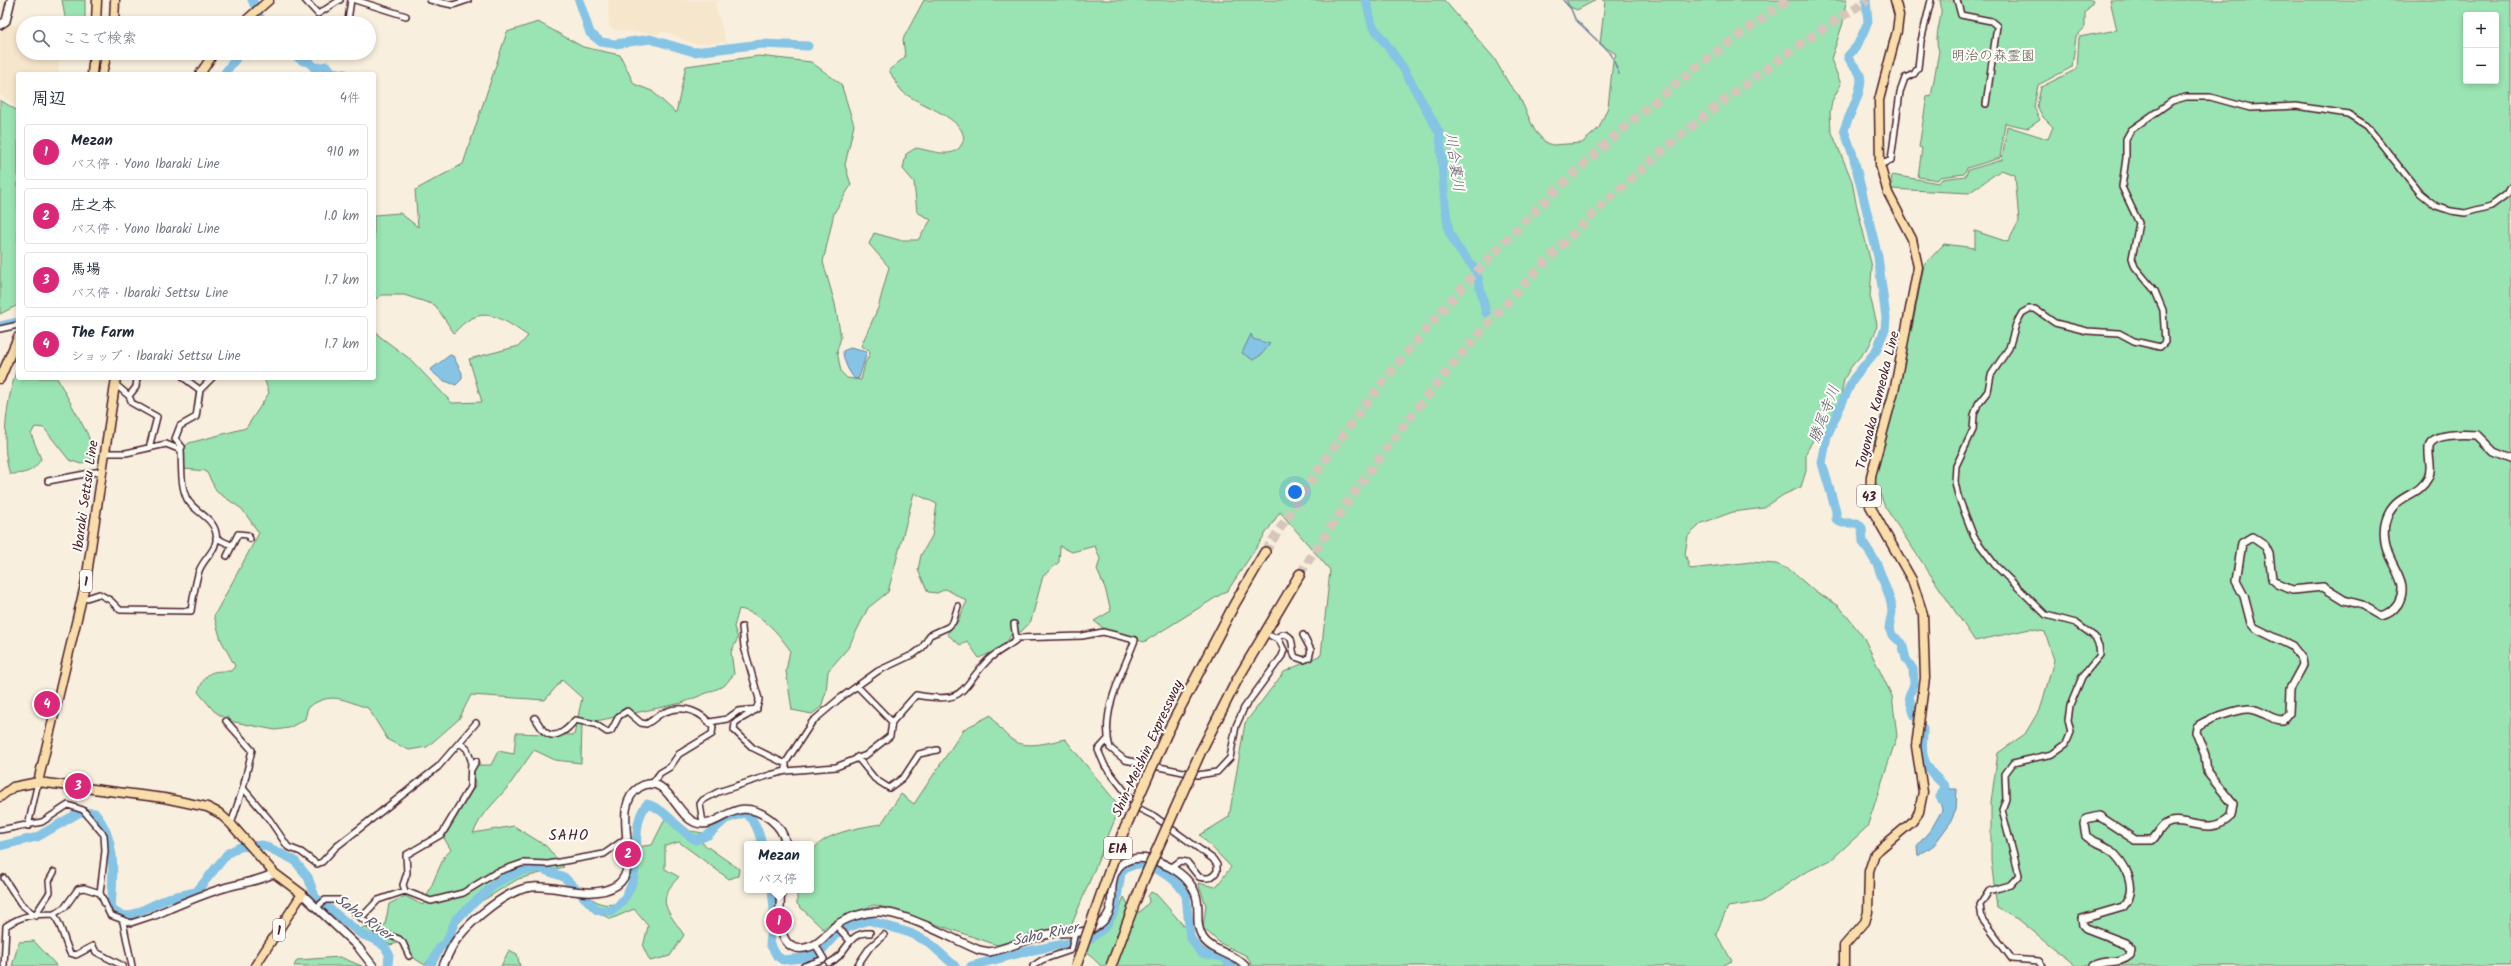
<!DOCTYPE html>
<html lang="ja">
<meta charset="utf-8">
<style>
:root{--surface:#fff;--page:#f2f2f3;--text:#1f2937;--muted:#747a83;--line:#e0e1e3;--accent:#db2777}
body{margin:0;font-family:Kalam,"Klee One",sans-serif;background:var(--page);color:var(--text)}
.controls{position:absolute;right:12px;top:12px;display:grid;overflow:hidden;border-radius:4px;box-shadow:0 2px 6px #0003}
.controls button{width:36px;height:36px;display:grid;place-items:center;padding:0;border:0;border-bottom:1px solid var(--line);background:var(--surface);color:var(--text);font:20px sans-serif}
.you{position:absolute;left:1295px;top:492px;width:14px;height:14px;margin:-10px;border:3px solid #fff;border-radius:50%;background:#1a73e8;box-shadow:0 0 0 6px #1a73e833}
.badge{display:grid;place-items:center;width:26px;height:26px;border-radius:50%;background:var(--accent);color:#fff;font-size:13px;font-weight:700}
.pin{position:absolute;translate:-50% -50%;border:2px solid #fff;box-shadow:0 1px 4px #0006}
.popup{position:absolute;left:744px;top:841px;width:70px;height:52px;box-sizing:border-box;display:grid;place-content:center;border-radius:4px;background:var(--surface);filter:drop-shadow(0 1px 3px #0005);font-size:13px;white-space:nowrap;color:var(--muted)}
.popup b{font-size:15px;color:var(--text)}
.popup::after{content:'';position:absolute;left:50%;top:100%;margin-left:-8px;border:8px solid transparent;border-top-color:var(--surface)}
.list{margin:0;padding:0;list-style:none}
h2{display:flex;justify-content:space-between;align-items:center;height:52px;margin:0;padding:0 16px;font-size:17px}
h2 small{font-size:13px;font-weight:400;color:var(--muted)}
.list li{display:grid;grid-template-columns:26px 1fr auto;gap:12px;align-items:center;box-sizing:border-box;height:56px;margin:0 8px 8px;padding:0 8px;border:1px solid var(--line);border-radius:4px}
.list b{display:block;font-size:15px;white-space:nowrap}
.list p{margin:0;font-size:13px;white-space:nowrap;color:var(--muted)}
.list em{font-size:13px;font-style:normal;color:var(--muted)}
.icon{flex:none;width:22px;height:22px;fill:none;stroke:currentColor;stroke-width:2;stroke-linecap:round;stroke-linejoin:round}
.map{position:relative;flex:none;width:2511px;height:966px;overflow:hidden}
.search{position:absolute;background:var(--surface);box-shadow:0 2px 6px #0003;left:16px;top:16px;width:360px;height:44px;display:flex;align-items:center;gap:10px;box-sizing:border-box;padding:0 14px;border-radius:22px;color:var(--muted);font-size:15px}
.panel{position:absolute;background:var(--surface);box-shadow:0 2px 6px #0003;left:16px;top:72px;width:360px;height:308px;border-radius:4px}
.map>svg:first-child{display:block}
.built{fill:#f6e6cc}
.green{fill:#9ae3b2;stroke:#72816e;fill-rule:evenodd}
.water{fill:#85c4e5;stroke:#6d829b}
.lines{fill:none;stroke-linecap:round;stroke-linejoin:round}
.stream{stroke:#6d829b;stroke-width:1.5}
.river{stroke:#85c4e5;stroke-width:9}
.highway-tunnel{stroke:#d6c5ba;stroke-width:9;stroke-dasharray:9 4.5;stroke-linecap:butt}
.street-casing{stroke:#4a1f2b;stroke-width:8}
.secondary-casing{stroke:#4a1f2b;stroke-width:10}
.primary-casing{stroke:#4a1f2b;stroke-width:11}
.highway-casing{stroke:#4a1f2b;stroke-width:12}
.street{stroke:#fdfcf7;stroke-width:5}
.secondary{stroke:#fdfcf7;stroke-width:7}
.primary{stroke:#f9deab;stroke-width:8}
.highway{stroke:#f9deab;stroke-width:9}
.highway-bridge-casing{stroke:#4a1f2b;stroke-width:12;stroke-linecap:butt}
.highway-bridge{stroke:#f9deab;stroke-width:9}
.labels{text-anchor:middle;stroke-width:4;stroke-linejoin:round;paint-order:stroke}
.shield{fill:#fdfcf7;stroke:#806168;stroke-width:1}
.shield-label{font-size:13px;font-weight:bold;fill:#4a1f2b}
.park-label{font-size:14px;fill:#625a54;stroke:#fdfcf7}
.street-label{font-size:14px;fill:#4a1f2b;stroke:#fdfcf7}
.water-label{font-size:15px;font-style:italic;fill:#5f596c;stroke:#fdfcf7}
.neighbourhood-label{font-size:15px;letter-spacing:1px;fill:#4a1f2b;stroke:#fdfcf7}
</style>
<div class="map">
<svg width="2511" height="966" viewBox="0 0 2511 966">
<rect width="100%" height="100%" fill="#f9efde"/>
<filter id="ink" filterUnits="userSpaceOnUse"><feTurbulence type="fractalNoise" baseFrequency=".025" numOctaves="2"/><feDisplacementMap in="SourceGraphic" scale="8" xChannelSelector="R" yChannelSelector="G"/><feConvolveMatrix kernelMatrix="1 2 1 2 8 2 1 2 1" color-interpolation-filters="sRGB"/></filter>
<g filter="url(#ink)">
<path class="built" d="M608,0H720L715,4L726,42L694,44L666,32L657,34L616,30L609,27Z
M9,24L23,28V53H59V74H18V107L0,95V33Z"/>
<path class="green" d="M62,0H85V23H66Z
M924,0H1444L1494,58L1509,84L1519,96L1535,131L1545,142L1552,145L1582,143L1599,128L1608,107L1613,61L1616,54L1600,44L1605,1L1602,0H1847L1844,11L1843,23L1831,59L1841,84L1832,101L1830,113L1831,130L1852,181L1856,203L1872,267L1870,296L1877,324L1876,331L1869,346L1851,367L1844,379L1841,397L1830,421L1823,434L1813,440L1806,453V471L1801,487L1783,495L1764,508L1733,512L1702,523L1688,536L1685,554L1690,569L1751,562L1776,564L1790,570L1812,589L1839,606L1864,638L1892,696L1897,736L1867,827L1831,860L1804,873L1761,902L1728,907L1716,934L1732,961L1721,966H1252L1247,956L1220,943L1203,928L1206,905L1198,883L1216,887L1231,867L1200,835L1229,817L1245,723L1284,672L1321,655L1330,570L1280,512L1228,590L1144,642L1106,630L1094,621L1111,611L1105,588L1097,570L1100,559L1095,546L1072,552L1060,546L1059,562L1043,576L1031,621L1021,632L1012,633L1004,647L979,658L967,641L960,645L947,634L958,621L967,601L946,589L937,593L928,592L918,570L921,555L932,536L937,504L914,493L888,592L868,608L848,648L828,671L826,692L821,707L812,714L792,710L786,671L790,650C777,632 762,613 739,609L734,627L738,638L731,652L734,674L724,686L682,703L582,724L581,763L555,760L534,750L508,787L482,816L473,833L514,826L546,846L564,867L518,879L477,904L448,934L425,965L410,956L403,941L391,945L357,930L373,924L385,925L389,904L405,896L423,905L444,857L451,850L444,838L475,786L474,765H491L498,751L514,754L516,733L574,735L582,698L562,680L545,700L471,695L459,719L427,747L409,750L388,740L368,708C342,700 333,691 308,707L305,719L289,728L275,730L229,721L214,711L198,692C207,671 209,671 231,671L235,666L221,640L214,616L259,533L242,509L217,492L206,471L184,469L182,449L189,443L246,428L269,393L264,378H374V327L378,335L410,359L452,403L482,402L469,359L519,346L528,336C500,317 481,302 454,333L435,305L404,295H382L374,300V215L400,213L418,227L415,190L463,164L507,32L538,22L583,47L620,55L634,84L652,91L676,113L686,66L759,56L811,62L841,84L854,125L845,165L851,185L834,213L823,262L835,304L841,337L837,351L841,372L847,378L861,380L865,363L870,354L869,350L861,346L878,308L889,267L869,244L874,233L899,240H918L931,220L917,212L914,182L903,169L906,154L916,148C929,150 951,159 960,147C979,121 914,104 902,91C897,86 893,77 889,70L905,57L903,39Z
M1566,0H1596L1577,10L1570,7Z
M1940,0H2092L2093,2L2085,13V27L2076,37L2072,67L2038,85L2034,107L2040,120L2028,128L2005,123L2000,158L1967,168L1964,174L1940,177L1938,180L1918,177L1922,148L1919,147L1927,96L1931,97L1939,51C1932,35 1945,17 1940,0Z
M2110,0H2511V966H2076L2018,919L1997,908L1991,861V802L1998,753L2025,734L2041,707L2054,660L2045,632L2030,629L1975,641L1885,507L1875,481L1874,443L1883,409L1912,328L1924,265L1944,244L1975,248V231L2008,242L2019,221L2015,175L2001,170L1969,193L1890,189L1892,175L1939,183L1942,179L1966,176L1968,170L2002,160L2007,126L2048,139L2053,127L2043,117L2037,106L2041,87L2077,69L2079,37L2117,30ZM2466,15H2496V81H2466Z
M0,100L18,111V305L0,314Z
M18,366V378H57L87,433L96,457L81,464L69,460L44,428L35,427L31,434L41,459C33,472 25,474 10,474C0,446 7,396 18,366Z
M991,715C1013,751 1026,748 1065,739L1120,807L1072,924L997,945L888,908L873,905L830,924L823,929L797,904V890H811C811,879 809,866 811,856C816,833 863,827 881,824L901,794L914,804L964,729Z
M672,816L690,831L704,833L702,843L739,869L738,876L729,879L679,842L665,846V869L679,877C654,901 668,911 684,935L670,956L650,961L643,947L648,926L634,909L611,919L589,908L591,898C603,907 611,905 626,902L634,873L636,847L652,845L666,817Z
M1151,892L1157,895L1203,948L1223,960L1228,966H1101L1080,946L1079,943C1108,939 1114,922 1124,897L1132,911L1140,912L1149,902L1148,896Z
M34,941L55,964L56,966H12L19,942Z
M509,950L517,954L520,966H501Z
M340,957L362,966H294L297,960Z"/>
<path class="water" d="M1251,334L1253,339L1270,344L1261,355L1253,360L1242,353Z
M850,348L867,352L859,378L855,379C849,373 843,360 843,351Z
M450,355L453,356L462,373V379L456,385L442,380L430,370Z
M1944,789H1957L1956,810L1950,823L1934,845L1918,856L1917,846L1932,828L1942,810L1939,798Z"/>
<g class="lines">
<path class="stream" d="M1563,0L1571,9L1575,19L1611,54L1619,74
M10,329L18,328"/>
<path class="river" d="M252,0L255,6
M579,0L590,33L601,42L615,44L650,39L694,52L762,44L808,46
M1366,0L1372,25L1402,66L1440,134L1445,205L1449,232L1457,247L1476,270L1486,313
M1866,0L1868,22L1857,46L1848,56C1850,64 1858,68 1860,75C1865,87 1848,117 1844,130L1853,155L1878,257L1886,318L1885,329L1876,351L1853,379L1827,436L1822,463L1836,511V519L1842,523H1857L1862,528L1863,542L1877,564L1891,602L1892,612L1889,628L1892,635L1902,643L1906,659L1913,669L1914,684L1909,697L1914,714L1923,729C1923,747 1919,756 1932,773C1936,778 1941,781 1945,787L1940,797L1942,800
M259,16L264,23
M291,53L303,61L310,62L314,68L327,66L332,72L345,74
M224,74L240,53
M1,326L18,322
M0,846L37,837L80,812L95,813C118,841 113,875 111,909L120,915L130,916L168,898L196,892L228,853L240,847L263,845L294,860L308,877L315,897L361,934L378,941L385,947L389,954L388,966
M772,890L774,909L770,944L777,956L783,960L803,958L821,951L839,931L868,920L910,933L928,942L955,966
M430,966L440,947L446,943L456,919L496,883L520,871L539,868L564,877L597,910L612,911C653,879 624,831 647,804C667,809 678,831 696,840L708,835L726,819L744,813C755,818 759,833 762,844
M971,966L1028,951L1090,939L1104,928L1115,911L1121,873L1126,868L1136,864L1148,865L1169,876L1177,883L1186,895L1190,937L1201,953L1223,957L1233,966"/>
<path class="highway-tunnel" d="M1265,552C1293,508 1322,463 1353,421C1476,257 1619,117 1788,0
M1300,574C1443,348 1639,141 1868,0"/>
<g class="street-casing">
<path id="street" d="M305,0L318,14L340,0
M355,0L406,16
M430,0L453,5L468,0
M1957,0L1961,15L1991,21L1997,26L1986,104
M344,22L348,20L351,0
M1880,165L1891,160L1900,92L1905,78L1914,74L1918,68L1921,41L1931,0
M0,329L18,325
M184,378L200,390
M115,384L129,396L132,403L157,417L149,448
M129,396L136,387L137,378
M182,447L175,439L180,426L196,417L200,390L212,378
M48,481L101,471
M216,538L231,545
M227,556L238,534L248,535L250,539
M81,600L99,594L110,600L120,610L191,611C193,598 195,584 199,571C204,557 219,550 216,533C213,517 194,512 187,499C180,485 182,464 181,450L166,444L126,453H104
M742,627L744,647L759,699C758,715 745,714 735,723L734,730L753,748L786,764
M1016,638L1082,636L1103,632L1135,640C1122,674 1100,712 1110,748L1125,760L1198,775L1217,772L1230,758L1236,726L1244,708L1282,656L1284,650L1279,640L1271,636
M1276,638L1283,634C1296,636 1290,647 1295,657L1304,660L1309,658L1311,650L1303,635
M857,686L892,722
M535,718C538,722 540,727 544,731C555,742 569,728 575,720L595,724L607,732L611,731L619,716L627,711L641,723L646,724C653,721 658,714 665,712C684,704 702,712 713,727L712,734L679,754L670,767L660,773L651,785
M226,721L252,750L243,788L231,824
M710,722L727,719L738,711L757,709
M1108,739L1098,750L1105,766L1138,808L1154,816L1213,859L1217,865V871C1212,879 1207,879 1199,877L1187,862L1180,861L1172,867
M460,743L467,749L471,760L470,787L442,834L406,855L407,873L403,885L405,891L431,901L463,893L497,872L523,863L548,864L604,854L625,839
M857,757L875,779L889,788L904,777L919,754L937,750
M471,770L476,761
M786,771V762L812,722L839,699L878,671L914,654L922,648L930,635L948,627L953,622L958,606
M243,788L269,819L288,847L301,852L317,864L322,862L336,847L438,767L476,723
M703,823L700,804L703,800L718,792L770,775L786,771L836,767L866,755L890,736L892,722L916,695C967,704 958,691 988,660C996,652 1007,647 1016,640L1014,624
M28,826L38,782
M0,830L42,822L68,805L83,810L104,835L105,851L100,893L110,915L131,923L155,915
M4,878L21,904L36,916
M316,908L325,900H339L377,931L399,939L403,943L409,956
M54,914L65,907L78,889L84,888L100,893
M35,915L50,892L49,881L54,872
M361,918L378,900L405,891
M123,922L132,966
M836,925L850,941
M829,963C847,956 847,931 870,933
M4,966L6,926C22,915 34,914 54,914C63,929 63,938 70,953L76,955L93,946L96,952L123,966
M804,966L824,959L815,944
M857,966L870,947L884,935
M1033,966L1042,960L1071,950L1075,932
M2043,966L2039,961L2012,959L1982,919L1980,905L1989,891L2010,885L2019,875L2002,810L2006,799L2005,774L2013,763L2052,754L2066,744L2071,732L2068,720L2070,706L2082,677L2100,655L2099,646L2095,637L2076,623L2046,615L1995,565L1974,537L1958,496L1955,482L1956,466L1973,430L1974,415L1978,404L1988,391L1991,375L2009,348L2016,324L2022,313L2029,309H2035L2055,323L2087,331L2119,333L2134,341L2160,347L2165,342L2163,310L2160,303L2155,291L2135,267L2132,258L2139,223L2122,187L2126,158V139L2131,130L2172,101L2186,97H2210L2250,108L2296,106L2348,114L2367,126L2420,193L2436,206L2451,211L2465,213L2491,206L2507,194L2511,187"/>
</g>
<g class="secondary-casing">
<path id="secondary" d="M0,25L6,21L11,0
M781,890C779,912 775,962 814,945C822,941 828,933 834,927C844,918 864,912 877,912C902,910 954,940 979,950L989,952C1012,948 1033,935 1056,933C1067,932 1082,934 1092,929C1122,913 1106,893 1115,873C1128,845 1171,863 1186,879C1207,901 1191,919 1203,938C1212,952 1234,953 1245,966
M302,894L358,947L373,966
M155,915C178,905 200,895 224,888C239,883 262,881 274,873
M443,966C447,957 451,947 457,939C472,920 508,888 533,887C559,885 592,901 617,885C645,865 607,807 640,787C666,772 676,814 694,822C719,833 733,791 770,819C779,826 784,834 786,844
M2094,966C2105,959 2119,965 2130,955L2131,950L2125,943L2086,928L2083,925L2082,919L2123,907C2140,888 2125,862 2108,848C2101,843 2093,842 2086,836L2084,824L2086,819L2099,816L2135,840H2152C2157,836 2160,827 2166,824C2184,814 2208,839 2231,816L2233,804L2207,772L2205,755L2196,732L2197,727C2203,720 2241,708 2250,709C2263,710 2270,720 2283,720L2289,713L2290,689L2303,665L2302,659L2292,646L2255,628L2251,623L2244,596L2236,581L2242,543L2252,537L2265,546L2269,554L2272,579L2278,584L2292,590L2323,587L2344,600L2362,605L2381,616C2389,614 2393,611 2398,604C2409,584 2395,572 2388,553C2384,545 2383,529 2386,520C2395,493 2418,498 2428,478C2433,468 2428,459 2429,448C2429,433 2465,434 2477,435L2494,452L2511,459"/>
</g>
<g class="primary-casing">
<path id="primary" d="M96,23L97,0
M114,23L115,0
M243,23L269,0
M92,74L94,53
M102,74L107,53
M200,74L214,53
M0,379L18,337
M38,782L86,581L116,378
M0,797L13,787L38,782L164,798L207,807L219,813L231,824L274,873L302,894L255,966
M1844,966V946L1865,922L1868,912L1869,871L1875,853L1912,822L1919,812L1923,792L1916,746L1925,678L1923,614L1912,580L1870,506L1871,476L1895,387L1918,267L1912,239L1888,193L1880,165L1879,100L1897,31L1899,15L1895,0"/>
</g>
<g class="highway-casing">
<path id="highway" d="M1167,733L1234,605L1265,552
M1201,751L1237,680L1300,574"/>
</g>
<use href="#street" class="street"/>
<use href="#secondary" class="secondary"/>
<use href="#primary" class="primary"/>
<use href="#highway" class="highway"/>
<g class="highway-bridge-casing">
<path id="highway-bridge" d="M1076,966L1122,835L1167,733
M1111,966L1143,881L1201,751"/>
</g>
<use href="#highway-bridge" class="highway-bridge"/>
</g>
</g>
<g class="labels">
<g class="shield">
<rect x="1857" y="485" width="24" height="22" rx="3"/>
<rect x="80" y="570" width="12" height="22" rx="3"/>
<rect x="1104" y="837" width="28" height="22" rx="3"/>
<rect x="273" y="919" width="12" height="22" rx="3"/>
</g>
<g class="shield-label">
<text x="1869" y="501">43</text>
<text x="86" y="586">1</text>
<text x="1118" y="853">E1A</text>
<text x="279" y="935">1</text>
</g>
<g class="park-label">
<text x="1993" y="60">明治の森霊園</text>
</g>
<g class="street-label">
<text transform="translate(1877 400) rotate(-76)" y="5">Toyonaka Kameoka Line</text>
<text transform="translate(85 496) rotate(-82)" y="5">Ibaraki Settsu Line</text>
<text transform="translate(1147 748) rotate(-65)" y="5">Shin-Meishin Expressway</text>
</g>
<g class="water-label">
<text transform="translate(1455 162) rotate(82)" y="5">川合裏川</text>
<text transform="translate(1824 414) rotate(-69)" y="5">勝尾寺川</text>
<text transform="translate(364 917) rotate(36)" y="5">Saho River</text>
<text transform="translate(1045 934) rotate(-12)" y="5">Saho River</text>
</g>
<g class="neighbourhood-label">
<text x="569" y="840">SAHO</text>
</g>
</g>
</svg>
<div class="controls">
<button>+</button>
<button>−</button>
</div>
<div class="you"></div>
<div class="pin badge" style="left:779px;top:921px">1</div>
<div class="popup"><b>Mezan</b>バス停</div>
<div class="pin badge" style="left:628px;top:854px">2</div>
<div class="pin badge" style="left:78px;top:786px">3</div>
<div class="pin badge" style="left:47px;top:704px">4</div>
<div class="search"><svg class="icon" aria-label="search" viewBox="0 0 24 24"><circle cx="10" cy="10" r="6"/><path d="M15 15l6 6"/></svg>ここで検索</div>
<section class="panel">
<h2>周辺<small>4件</small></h2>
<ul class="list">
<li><span class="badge">1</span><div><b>Mezan</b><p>バス停 · Yono Ibaraki Line</p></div><em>910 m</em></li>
<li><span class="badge">2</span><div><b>庄之本</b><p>バス停 · Yono Ibaraki Line</p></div><em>1.0 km</em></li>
<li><span class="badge">3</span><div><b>馬場</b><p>バス停 · Ibaraki Settsu Line</p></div><em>1.7 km</em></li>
<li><span class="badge">4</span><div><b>The Farm</b><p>ショップ · Ibaraki Settsu Line</p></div><em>1.7 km</em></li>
</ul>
</section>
</div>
